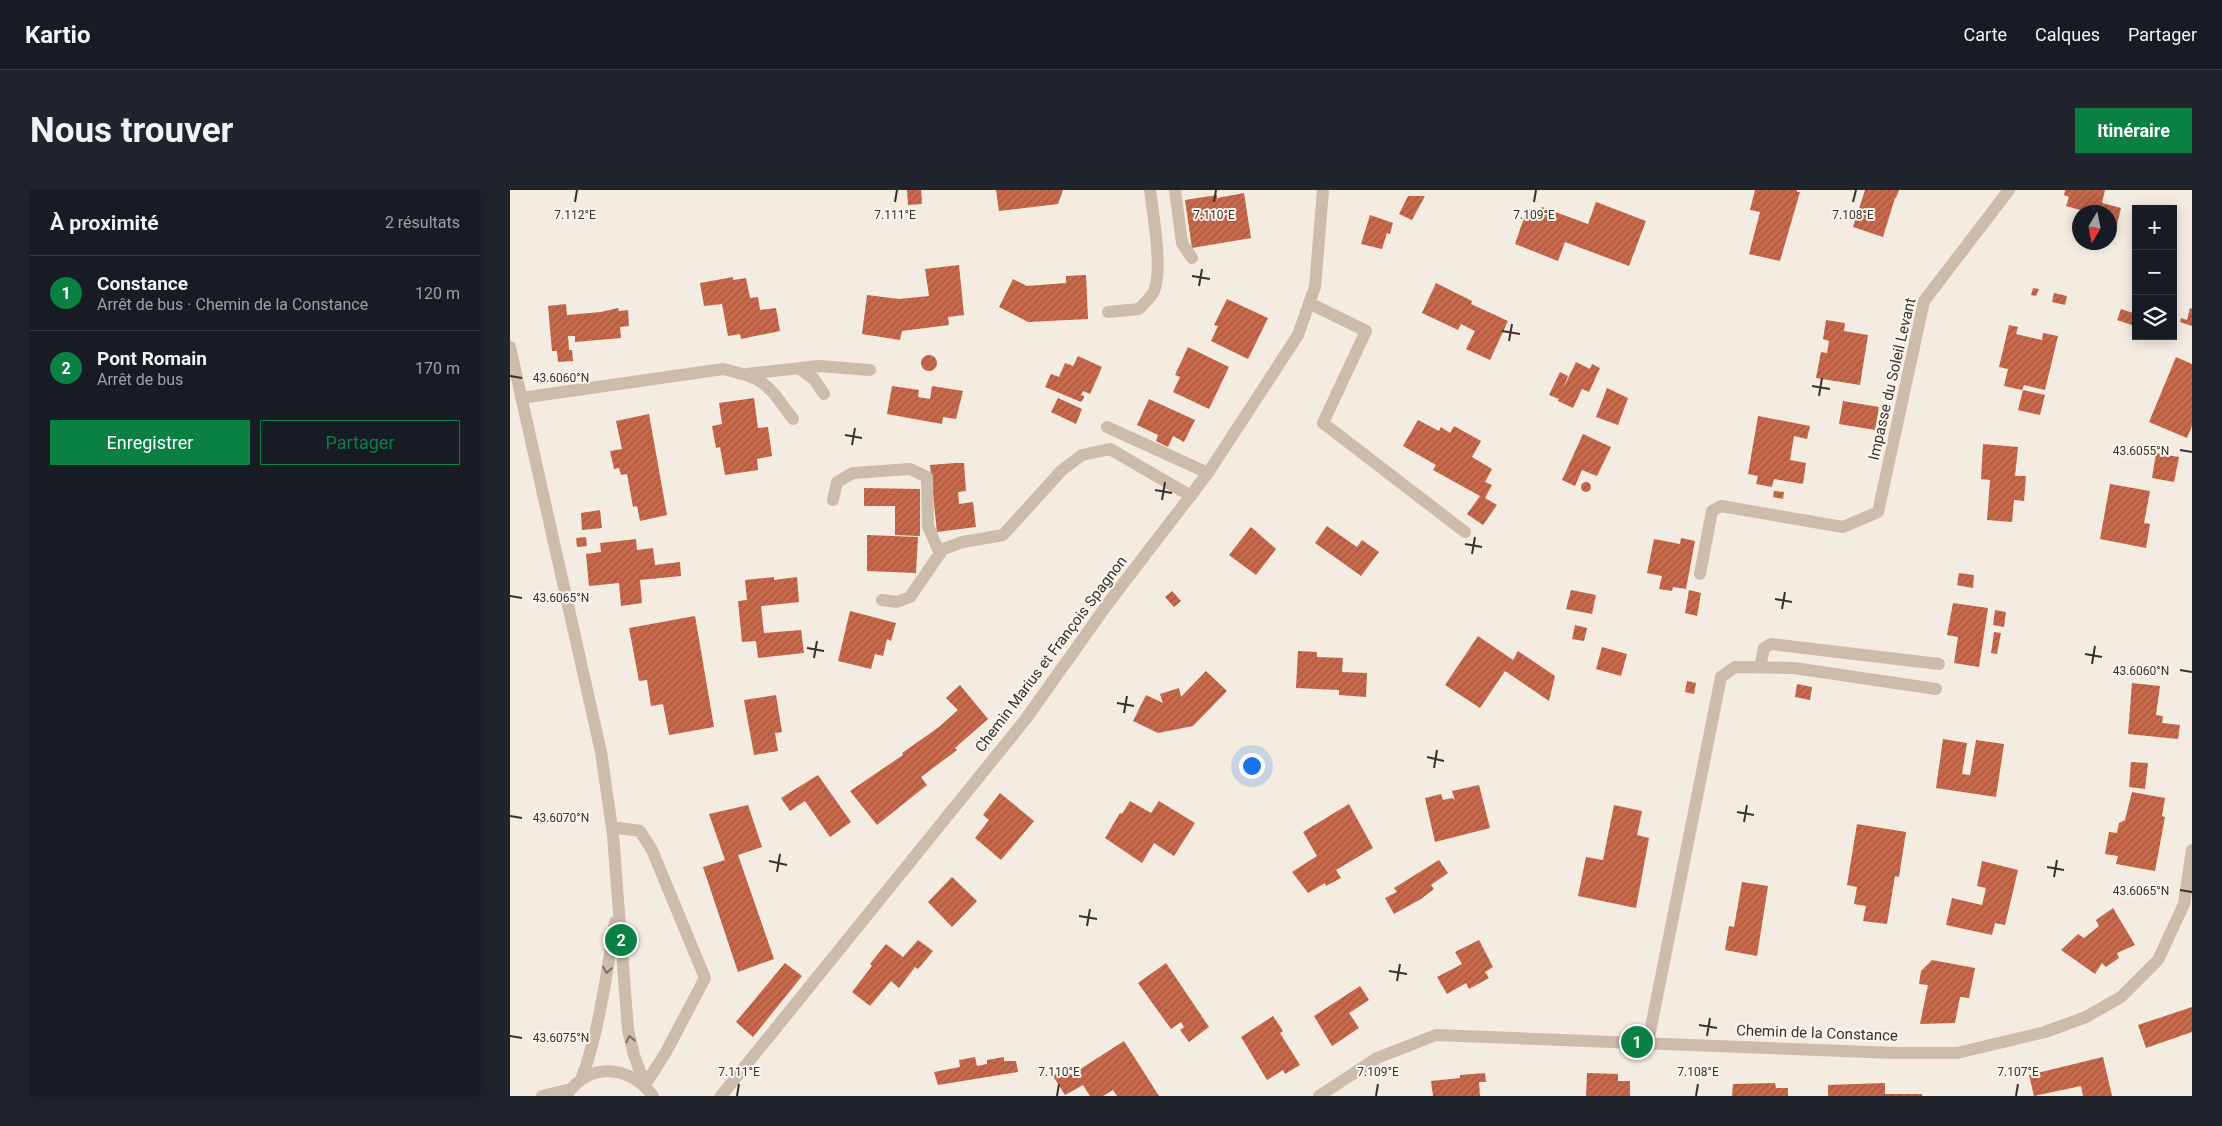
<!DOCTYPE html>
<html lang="fr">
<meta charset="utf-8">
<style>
:root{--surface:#171b24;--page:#20242c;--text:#f1f3f6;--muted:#9ea1a6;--line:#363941;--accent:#0b8043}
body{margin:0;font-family:Roboto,sans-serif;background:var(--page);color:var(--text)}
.controls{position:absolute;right:15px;top:15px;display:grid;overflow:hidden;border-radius:0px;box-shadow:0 2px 12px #0003}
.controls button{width:45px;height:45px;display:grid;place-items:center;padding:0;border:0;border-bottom:1px solid var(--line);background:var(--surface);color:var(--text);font:25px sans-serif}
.compass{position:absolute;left:1562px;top:15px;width:45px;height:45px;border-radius:50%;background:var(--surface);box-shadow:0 2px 12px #0003;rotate:190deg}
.you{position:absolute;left:741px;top:575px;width:18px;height:18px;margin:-12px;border:4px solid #fff;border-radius:50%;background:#1a73e8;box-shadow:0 0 0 8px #1a73e833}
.badge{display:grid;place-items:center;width:32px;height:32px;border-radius:50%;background:var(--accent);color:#fff;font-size:16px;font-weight:700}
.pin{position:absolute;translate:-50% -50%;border:2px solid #fff;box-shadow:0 1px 5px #0006}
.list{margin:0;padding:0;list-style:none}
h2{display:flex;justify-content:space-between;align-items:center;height:65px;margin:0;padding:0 20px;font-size:21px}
h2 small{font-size:16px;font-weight:400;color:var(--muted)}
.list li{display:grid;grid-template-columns:32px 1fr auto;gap:15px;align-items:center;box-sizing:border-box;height:75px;padding:0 20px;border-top:1px solid var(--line)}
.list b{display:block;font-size:19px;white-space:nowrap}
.list p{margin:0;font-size:16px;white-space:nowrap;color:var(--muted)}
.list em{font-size:16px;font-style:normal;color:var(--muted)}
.actions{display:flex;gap:10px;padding:15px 20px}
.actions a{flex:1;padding:11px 0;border:1px solid var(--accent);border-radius:0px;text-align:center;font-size:18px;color:var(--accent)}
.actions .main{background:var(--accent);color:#fff}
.icon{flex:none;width:28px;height:28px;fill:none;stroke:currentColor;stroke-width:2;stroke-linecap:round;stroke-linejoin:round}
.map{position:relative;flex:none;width:1682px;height:906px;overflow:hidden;border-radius:0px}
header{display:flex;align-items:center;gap:30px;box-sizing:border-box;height:70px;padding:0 25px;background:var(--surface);border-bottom:1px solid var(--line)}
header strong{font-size:24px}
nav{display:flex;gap:28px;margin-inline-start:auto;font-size:18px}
.intro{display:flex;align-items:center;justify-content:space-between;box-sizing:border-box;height:120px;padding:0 30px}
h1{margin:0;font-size:35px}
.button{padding:12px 22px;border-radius:0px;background:var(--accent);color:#fff;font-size:18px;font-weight:700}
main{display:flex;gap:30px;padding:0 30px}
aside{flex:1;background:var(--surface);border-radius:0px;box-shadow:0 2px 12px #0003}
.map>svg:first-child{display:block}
.building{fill:url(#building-hatch)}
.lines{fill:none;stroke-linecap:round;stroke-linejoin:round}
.minor{stroke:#cdbbac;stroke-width:12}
.oneway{stroke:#7d6f65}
.ticks{fill:none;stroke:#3b302b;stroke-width:2}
.labels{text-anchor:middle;stroke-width:4;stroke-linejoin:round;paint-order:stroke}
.street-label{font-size:15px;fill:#3b302b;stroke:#fbf5ee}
.ticks-label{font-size:12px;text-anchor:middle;fill:#3b302b;stroke:#fbf5ee;stroke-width:4;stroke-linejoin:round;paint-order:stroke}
</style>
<header>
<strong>Kartio</strong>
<nav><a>Carte</a><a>Calques</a><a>Partager</a></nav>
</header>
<div class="intro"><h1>Nous trouver</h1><a class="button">Itinéraire</a></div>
<main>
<aside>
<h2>À proximité<small>2 résultats</small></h2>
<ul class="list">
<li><span class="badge">1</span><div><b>Constance</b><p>Arrêt de bus · Chemin de la Constance</p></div><em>120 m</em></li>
<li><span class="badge">2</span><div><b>Pont Romain</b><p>Arrêt de bus</p></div><em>170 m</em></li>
</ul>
<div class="actions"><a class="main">Enregistrer</a><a>Partager</a></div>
</aside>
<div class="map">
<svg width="1682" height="906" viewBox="0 0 1682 906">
<defs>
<pattern id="building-hatch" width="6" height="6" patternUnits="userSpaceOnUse" patternTransform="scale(1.25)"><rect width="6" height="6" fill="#c8694b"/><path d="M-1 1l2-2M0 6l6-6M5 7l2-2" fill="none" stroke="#a4573f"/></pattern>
</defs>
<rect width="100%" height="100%" fill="#f4ebe1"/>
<path class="building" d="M397,0H411L412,14L398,15Z
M486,0H553L548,14L489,21Z
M1245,0H1287V2H1290L1270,71L1239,64L1250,22L1240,20Z
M1355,0H1389L1386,8H1385L1373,47L1343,37Z
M1555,0H1595L1592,13L1611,18L1606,39L1600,37V22H1569L1570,20L1556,16L1559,7L1554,5Z
M734,3L741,48L682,58L675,10L707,5V8Z
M898,6H915L902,30L889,24Z
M1086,12L1136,31L1119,76L1055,52L1048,71L1005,54L1017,19L1030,23L1032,17L1078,34Z
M860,25L883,33L880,44L877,43L872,59L851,54Z
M449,75L454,125L438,127L439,135L392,141L390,150L352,144L357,105L389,109L419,106L415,79Z
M576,85L578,129L518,132L489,117L503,89L517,96L556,93V86Z
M223,87V90L236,88L240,108L248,107L250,120L266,118L270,141L231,149L230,144L218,146L212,114L194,116L190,93Z
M926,93L962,111L961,114L998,131L980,170L956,159L965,141L951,134L948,140L912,123Z
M1523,98L1529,99L1526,106L1521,105Z
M1544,103L1557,106L1555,115L1542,112Z
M717,109L758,128L738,169L701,151L708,136L704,135Z
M56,114L57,125L91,122L108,118L109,121L118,120L119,136L110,137L111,148L65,152V146H58L59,160H62L63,171L48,172L47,161H42L38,116Z
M1680,118L1682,119V136L1670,132L1671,128L1677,130Z
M1611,119L1626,124L1625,136L1607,130Z
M1316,130L1335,133L1334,141L1358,145L1350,195L1306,188L1311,162L1317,163L1319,151L1313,149Z
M1499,135L1508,137L1506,144L1532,150L1533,143L1548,146L1535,200L1514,195L1512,200L1494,196L1498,179L1489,177Z
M678,157L719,177L699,219L663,202L670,187L665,185Z
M411 173a8 8 0 1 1 16 0a8 8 0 1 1-16 0Z
M568,166L592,177L580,204L573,201L571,205L574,206V208L571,212L535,197L541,184L549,187L555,173L563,176Z
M1666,167L1682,174V236L1677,248L1639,232Z
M1066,172L1080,179L1082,174L1090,178L1079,202L1072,199L1063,218L1048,211L1049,209L1039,205L1050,182L1058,186L1053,199Z
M382,196L409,200L408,207L420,209L422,196L453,201L446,229L433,227L432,234L377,224Z
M1097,198L1118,208L1108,235L1086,227Z
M1513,200L1535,205L1530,225L1508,220Z
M244,208L248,238L258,237L262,266L247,269L248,280L215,285L210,257L206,258L202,236L212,234L209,213Z
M548,208L572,219L566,234L541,222Z
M639,209L685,230L674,252L663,246L658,257L646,251L648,245L627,235Z
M1333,211L1369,217L1365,240L1329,234Z
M139,224L157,325L130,331L127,316L123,317L117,284L111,285L109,278L104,279L100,261L112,259L106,231Z
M1248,226L1300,236L1297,249L1284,246L1280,270L1296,273L1293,294L1264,289L1262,297L1246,294L1248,286L1238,284Z
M908,230L929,241L931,237L940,243L944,236L971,251L962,267L982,279L975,292L982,295L975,308L987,315L973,335L957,324L970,306L923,280L926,275L893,256Z
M1073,244L1101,257L1087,286L1072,280L1065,296L1052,290Z
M1473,254L1508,257L1505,286H1516L1514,311L1504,310L1502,332L1477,330L1480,290L1471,289Z
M1646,263L1669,267L1664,292L1642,288Z
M445,273H454L456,301L448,302L449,314L463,312L466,337L427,342L420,275Z
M1071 297a5 5 0 1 1 10 0a5 5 0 1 1-10 0Z
M1600,294L1640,301L1634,333L1640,334L1636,358L1590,349Z
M354,298L410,299V346L385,345V316H354Z
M1264,301L1274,302L1273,309L1263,307Z
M90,320L92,338L72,340L71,323Z
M817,336L847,357L852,350L869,362L851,386L805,353Z
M741,337L766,359L746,385L719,365Z
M357,345L408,347L406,383L357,381Z
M76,347L77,356L67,357L66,348Z
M1171,348L1185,351L1176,399L1163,397L1162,401L1149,399L1152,386L1137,383L1144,349L1170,354Z
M126,349L127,360L143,358L145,375L170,372L171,386L130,390L132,413L111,416L109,393L79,396L76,364L91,362L90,353Z
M1449,383L1464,385L1463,398L1447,395Z
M264,387V390L287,387L289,412L251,416L254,443L291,440L294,463L248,468L246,451L232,452L228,411L237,410L235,390Z
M1061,400L1086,405L1082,424L1056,419Z
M1179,400L1191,403L1187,426L1175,423Z
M662,401L671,411L664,417L655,407Z
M1443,413L1478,418L1469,477L1444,473L1448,447L1437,445Z
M1485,420L1496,422L1494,437L1483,435Z
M340,421L386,433L381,451L377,449L373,466L365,464L361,479L328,471Z
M185,426L204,537L159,545L153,514L141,516L137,490L129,491L119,438Z
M1065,435L1077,438L1074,451L1062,449Z
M1484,442L1491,443L1487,464L1481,463Z
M968,446L1003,470L1008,461L1045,486L1039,511L995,481L970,518L935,495Z
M1092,457L1117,464L1111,486L1086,479Z
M788,461L807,462V467L833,468L832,482L857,483L856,507L829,505V500L786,498Z
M696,481L717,501L683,536L648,543L623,531L636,505L653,513L650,504L669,498L671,507Z
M1177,491L1186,493L1184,504L1175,502Z
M1622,493L1650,496L1646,525L1653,526L1652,533L1670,535L1668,549L1618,544Z
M1287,494L1302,497L1300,510L1285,507Z
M450,495L478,529L445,558L447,560L411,587L417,595L367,635L340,601L393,565L392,563L429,537L448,520L436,508Z
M266,505L272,542L265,543L268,561L244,565L234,510Z
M1433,549L1457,553L1452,584L1460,585L1466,550L1494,554L1486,607L1426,598Z
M1621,572L1638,573L1635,599L1619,597Z
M308,585L341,632L320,647L295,611L280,621L271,608Z
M969,595L980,638L925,652L915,608L931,604L933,610L942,608L945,610L942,601Z
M1622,602L1655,608L1652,626L1655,627L1645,681L1606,674L1608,666L1595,664L1599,642L1607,643L1609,633L1615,630Z
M490,603L524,631L491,670L465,648L479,630L473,625Z
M620,611L641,623L649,611L685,633L664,666L644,653L632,673L595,648L610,623L612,624Z
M839,614L863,658L826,680L831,688L816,696L815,693L798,703L782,682L807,666L793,642Z
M238,615L252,657L228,665L264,769L228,782L193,677L215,670L199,624Z
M1104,615L1132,621L1127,645L1139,648L1126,718L1068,706L1076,667L1093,670Z
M1347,634L1396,642L1389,687L1385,686L1377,734L1353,731L1356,716L1344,714L1347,697L1337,695Z
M929,670L938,683L921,695L924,699L911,709L884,724L875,708L887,702L884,698Z
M1472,671L1508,680L1495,735L1485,733L1482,745L1436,735L1442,708L1472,715L1476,698L1467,696Z
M442,687L467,711L442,737L418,712Z
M1232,692L1258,696L1247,766L1215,760L1219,736L1224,737Z
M1603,718L1625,755L1607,763L1609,768L1596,777L1592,773L1585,784L1551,760L1568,744L1574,748L1589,736L1586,730Z
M408,750L423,761L408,779L405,777L389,798L381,791L360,816L342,802L362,776L360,774L376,754L393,767Z
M969,750L983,777L975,782L979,788L959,799L956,793L937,804L927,787L952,774L945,762Z
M1422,770L1465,778L1459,808L1450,807L1445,833L1410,834L1418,795L1409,794L1411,781Z
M275,773L292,786L243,847L226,832Z
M656,773L699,837L679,852L670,840L674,837L671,832L661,839L628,793Z
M850,796L859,810L839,823L849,838L822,856L804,826Z
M1682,817V842L1636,858L1628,835Z
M763,826L773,841L770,843L790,875L775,884L773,880L757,890L731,847Z
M614,851L649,906H607L603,900L593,906H580L573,895L555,905L543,886L556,877L561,885Z
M465,867L467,876L477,874V870L494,867V871H506L508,882L428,895L424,882L450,877L449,870Z
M1593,867L1602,906H1573L1571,896L1524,906L1519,885Z
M975,883L976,892H969L970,906H923L921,891L950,888V885Z
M1077,883L1108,884V891H1120V906H1076Z
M1265,893L1266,898H1278V906H1222L1223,894Z
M1375,893V904H1412V906H1318V895Z"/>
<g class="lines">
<path class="minor" d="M665,0L672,53L682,68
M799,113L856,141L813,233L955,342
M598,122L629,119C633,114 641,108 644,101C653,80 643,24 640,0
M0,157L91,562L103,645L118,840L124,865L135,895
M290,179L304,189L314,204
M237,184L309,176L360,180
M11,208L213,179C257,189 257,194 283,229
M597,237L698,283
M323,310L327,292L343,283L400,279L417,287L418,336L430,364
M1190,384L1202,321L1211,316L1333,337L1368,322L1414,111L1499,0
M372,410L387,412L400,407L433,359L453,352L493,345L552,280L572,265L600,259L681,306
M1250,477L1254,458L1261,454L1429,474
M102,637L130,641L142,660L195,788L156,862L135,895
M1138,852L1211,487L1225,477L1284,478L1426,499
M71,890C90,839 96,786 105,732
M32,906L61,899
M56,906C79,871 119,875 143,906
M211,906L515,530L599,412L698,283L788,145L805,97L813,0
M809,906L867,868L926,845L1385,863H1447L1535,842L1576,827L1611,807L1648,770L1674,714L1682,660"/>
</g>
<defs><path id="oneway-chevron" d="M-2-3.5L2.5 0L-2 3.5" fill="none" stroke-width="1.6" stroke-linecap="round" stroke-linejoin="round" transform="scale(1.25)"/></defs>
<g class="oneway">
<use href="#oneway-chevron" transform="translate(97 780) rotate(99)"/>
<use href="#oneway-chevron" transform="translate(120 849) rotate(-102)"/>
</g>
<path class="ticks" d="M65,12L67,0M385,12L387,0M704,12L706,0M1024,12L1026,0M1343,12L1346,0M682,86L700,89M689,96L692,79M992,141L1010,144M999,151L1002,134M0,186L12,188M1302,196L1320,199M1309,206L1312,188M335,245L352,248M342,255L345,238M1670,260L1682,262M645,300L662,303M652,310L655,292M955,354L972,357M962,364L965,347M0,406L12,408M1265,409L1282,412M1272,419L1275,402M297,458L314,461M1575,464L1592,467M304,468L307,451M1582,474L1585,456M1670,480L1682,482M607,513L624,516M614,523L617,506M917,567L934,571M924,578L927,560M1227,622L1244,625M0,626L12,628M1234,632L1237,615M259,671L277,675M1537,677L1554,680M267,682L270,664M1544,687L1547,670M1670,700L1682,702M569,726L587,729M577,736L580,719M879,781L897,784M887,791L890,774M1189,835L1207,838M0,846L12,848M1197,846L1200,828M227,906L229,894M547,906L549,894M866,906L868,894M1186,906L1188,894M1506,906L1508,894"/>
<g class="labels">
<g class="street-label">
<text transform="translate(1382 189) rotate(-77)" y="5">Impasse du Soleil Levant</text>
<text transform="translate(541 464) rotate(-53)" y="5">Chemin Marius et François Spagnon</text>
<text transform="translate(1307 843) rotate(2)" y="5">Chemin de la Constance</text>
</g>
</g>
<g class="ticks-label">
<text x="65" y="29">7.112°E</text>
<text x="385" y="29">7.111°E</text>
<text x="704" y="29">7.110°E</text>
<text x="1024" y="29">7.109°E</text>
<text x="1343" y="29">7.108°E</text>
<text x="51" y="192">43.6060°N</text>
<text x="1631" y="265">43.6055°N</text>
<text x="51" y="412">43.6065°N</text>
<text x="1631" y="485">43.6060°N</text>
<text x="51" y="632">43.6070°N</text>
<text x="1631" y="705">43.6065°N</text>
<text x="51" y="852">43.6075°N</text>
<text x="229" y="886">7.111°E</text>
<text x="549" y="886">7.110°E</text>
<text x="868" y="886">7.109°E</text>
<text x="1188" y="886">7.108°E</text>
<text x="1508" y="886">7.107°E</text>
</g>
</svg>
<div class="controls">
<button>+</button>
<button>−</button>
<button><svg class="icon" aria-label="layers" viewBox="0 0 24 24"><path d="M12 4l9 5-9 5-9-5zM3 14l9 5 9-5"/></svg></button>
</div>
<svg class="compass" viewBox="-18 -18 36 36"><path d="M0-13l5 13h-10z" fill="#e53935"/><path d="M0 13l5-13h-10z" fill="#9ea1a6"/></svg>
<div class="you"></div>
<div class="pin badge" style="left:1127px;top:852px">1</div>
<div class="pin badge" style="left:111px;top:750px">2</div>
</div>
</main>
